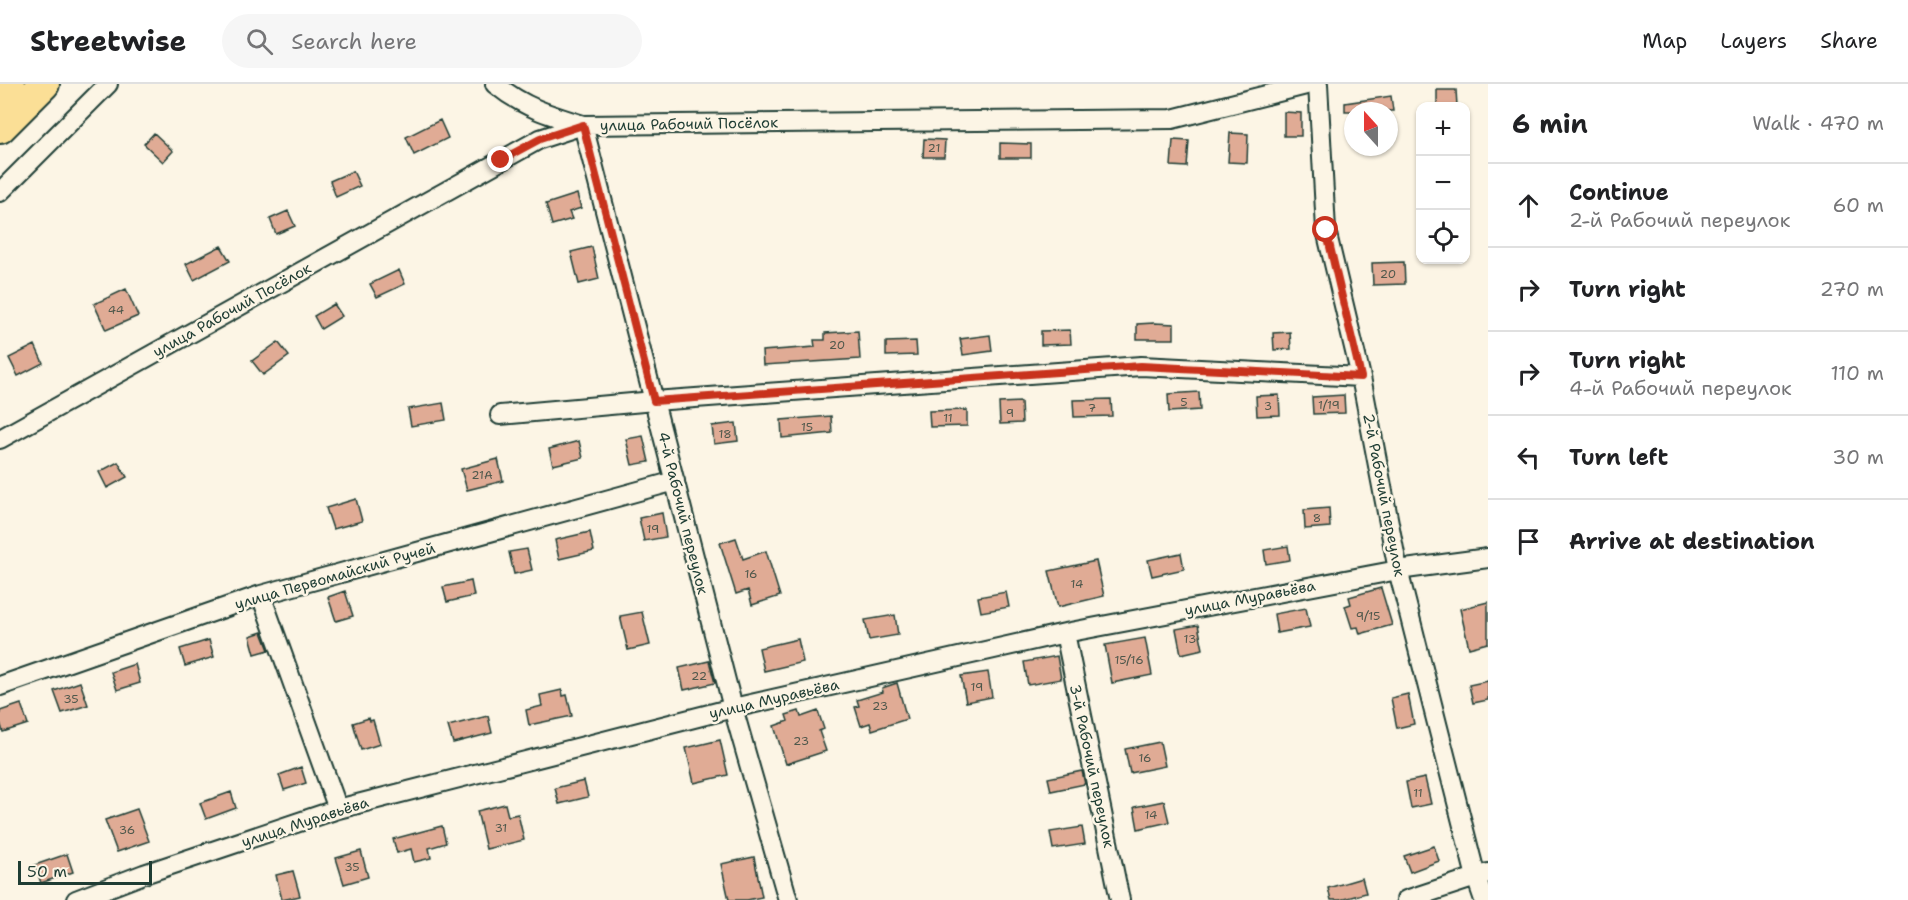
<!DOCTYPE html>
<meta charset="utf-8">
<style>
:root{--surface:#fff;--page:#f6f6f6;--text:#202124;--muted:#757577;--line:#e0e0e0}
body{margin:0;font-family:"Shantell Sans",sans-serif;background:var(--page);color:var(--text)}
.controls{position:absolute;right:18px;top:18px;display:grid;overflow:hidden;border-radius:12px;box-shadow:0 2px 4px #0004}
.controls button{width:54px;height:54px;display:grid;place-items:center;padding:0;border:0;border-bottom:2px solid var(--line);background:var(--surface);color:var(--text);font:30px sans-serif}
.compass{position:absolute;left:1344px;top:18px;width:54px;height:54px;border-radius:50%;background:var(--surface);box-shadow:0 2px 4px #0004;rotate:339deg}
.scale{position:absolute;left:18px;bottom:15px;width:134px;box-sizing:border-box;padding-left:6px;border:3px solid #1f3d34;border-top:0;font-size:16px;line-height:21px;white-space:nowrap;color:#1f3d34;-webkit-text-stroke:4px #fcf5e5;paint-order:stroke}
.stop{position:absolute;width:18px;height:18px;margin:-14px;border:4px solid #c8321e;border-radius:50%;background:#fff}
.stop.end{background:#c8321e;border-color:#fff;box-shadow:0 2px 6px #0008}
.list{margin:0;padding:0;list-style:none}
h2{display:flex;justify-content:space-between;align-items:center;height:78px;margin:0;padding:0 24px;font-size:26px}
h2 small{font-size:20px;font-weight:400;color:var(--muted)}
.list li{display:grid;grid-template-columns:39px 1fr auto;gap:18px;align-items:center;box-sizing:border-box;height:84px;padding:0 24px;border-top:2px solid var(--line)}
.list b{display:block;font-size:22px;white-space:nowrap}
.list p{margin:0;font-size:20px;white-space:nowrap;color:var(--muted)}
.list em{font-size:20px;font-style:normal;color:var(--muted)}
.icon{flex:none;width:33px;height:33px;fill:none;stroke:currentColor;stroke-width:2;stroke-linecap:round;stroke-linejoin:round}
.map{position:relative;flex:none;width:1488px;height:816px;overflow:hidden}
header{display:flex;align-items:center;gap:36px;box-sizing:border-box;height:84px;padding:0 30px;background:var(--surface);border-bottom:2px solid var(--line)}
header strong{font-size:28px}
nav{display:flex;gap:33px;margin-inline-start:auto;font-size:21px}
.search{width:420px;height:54px;background:var(--page);display:flex;align-items:center;gap:15px;box-sizing:border-box;padding:0 21px;border-radius:33px;color:var(--muted);font-size:22px}
main{display:flex}
aside{flex:1;background:var(--surface)}
.map>svg:first-child{display:block}
.building{fill:#e0ab95;stroke:#1f3d34;stroke-width:1.5}
.lines{fill:none;stroke-linecap:round;stroke-linejoin:round}
.minor-casing{stroke:#1f3d34;stroke-width:22}
.trunk-casing{stroke:#1f3d34;stroke-width:34}
.minor{stroke:#fcf5e5;stroke-width:18}
.trunk{stroke:#fbdf96;stroke-width:30}
.route{stroke:#c8321e;stroke-width:8}
.labels{text-anchor:middle;stroke-width:5;stroke-linejoin:round;paint-order:stroke}
.number-label{font-size:12px;fill:#4f584c}
.street-label{font-size:15px;fill:#1f3d34;stroke:#fcf5e5}
</style>
<header>
<strong>Streetwise</strong>
<div class="search"><svg class="icon" aria-label="search" viewBox="0 0 24 24"><circle cx="10" cy="10" r="6"/><path d="M15 15l6 6"/></svg>Search here</div>
<nav><a>Map</a><a>Layers</a><a>Share</a></nav>
</header>
<main>
<div class="map">
<svg width="1488" height="816" viewBox="0 0 1488 816">
<rect width="100%" height="100%" fill="#fcf5e5"/>
<filter id="ink" filterUnits="userSpaceOnUse"><feTurbulence type="fractalNoise" baseFrequency=".0167" numOctaves="2"/><feDisplacementMap in="SourceGraphic" scale="12" xChannelSelector="R" yChannelSelector="G"/><feConvolveMatrix kernelMatrix="1 2 1 2 8 2 1 2 1" color-interpolation-filters="sRGB"/></filter>
<g filter="url(#ink)">
<path class="building" d="M1437,6H1456L1457,22H1437Z
M1391,12L1393,27H1345V19Z
M1284,28L1301,29V52H1284Z
M440,36L448,54L414,71L406,53Z
M154,49L173,67L163,78L144,60Z
M1230,49L1248,50L1247,79L1228,78Z
M924,55L945,56L944,73H923Z
M1173,56L1189,57L1187,83L1171,82Z
M1000,59L1031,60V74H1000Z
M353,87L360,102L336,113L330,97Z
M577,110L581,124L569,128L572,135L552,141L546,120Z
M288,127L295,142L276,150L270,135Z
M221,162L230,177L194,196L186,180Z
M592,163L599,195L579,200L571,168Z
M1404,178L1405,200L1373,201L1372,179Z
M399,186L405,200L377,213L370,200Z
M126,205L138,232L106,246L94,220Z
M334,220L342,232L321,245L314,232Z
M1154,239L1174,240V255H1137V240Z
M1070,246L1071,260L1041,261V247Z
M858,247L860,275L763,281L762,267L815,263L814,256H825V249Z
M1290,248L1291,265L1274,266L1273,249Z
M990,251L992,267L963,271L960,255Z
M916,257L917,271L886,272V258Z
M278,258L289,272L263,291L252,277Z
M35,261L43,279L18,292L9,274Z
M1199,308L1200,326L1169,328L1168,310Z
M1279,311L1280,331L1257,332L1256,312Z
M1344,311L1345,329L1313,330L1312,313Z
M1111,315L1112,332L1074,333L1073,316Z
M1021,318L1022,339L1000,340L999,319Z
M443,319L446,336L411,342L408,325Z
M967,326V342L930,343L929,327Z
M831,332L832,349L782,354L781,336Z
M736,339L738,357L714,360L712,342Z
M643,352L649,378L632,381L626,355Z
M579,357L583,374L553,381L549,365Z
M498,375L503,397L467,406L461,385Z
M118,378L127,393L107,404L99,388Z
M356,415L362,437L333,445L326,424Z
M1329,424L1330,443L1305,445L1304,426Z
M662,429L666,453L644,457L639,434Z
M590,448L594,467L559,475L555,456Z
M736,454L743,475L766,467L780,512L752,521L748,506L736,510L720,459Z
M1288,462L1290,476L1266,480L1264,466Z
M527,465L532,486L514,490L509,468Z
M1181,469L1184,485L1152,492L1148,476Z
M1096,477L1104,512L1058,523L1049,487Z
M471,497L474,512L447,518L443,503Z
M1381,504L1392,541L1360,550L1358,543L1352,544L1345,522L1351,520L1349,513Z
M345,507L353,532L336,537L328,513Z
M1006,508L1009,523L981,528L978,513Z
M1488,518V559L1469,564L1460,525Z
M1306,524L1310,543L1277,549L1274,530Z
M642,528L650,561L628,566L620,532Z
M895,531L898,551L869,556L865,536Z
M1198,541L1203,565L1181,570L1176,545Z
M262,548L269,566L255,570L250,552Z
M1145,554L1152,591L1112,599L1105,561Z
M798,555L803,578L764,587L759,564Z
M209,556L214,573L185,582L180,565Z
M1057,572L1061,595L1028,601L1024,578Z
M709,577L715,599L684,606L679,584Z
M135,580L140,599L117,606L111,588Z
M988,588L992,613L966,618L961,592Z
M1488,597V616L1473,619L1469,601Z
M80,598L88,621L62,629L54,607Z
M897,599L907,635L872,646L870,639L861,642L855,623L859,622L857,616L883,608L882,604Z
M562,606L563,612L567,611L572,632L529,641L526,626L542,622L540,611Z
M1408,610L1414,640L1397,644L1391,614Z
M21,620L28,640L3,648L0,638V627Z
M799,627L801,633L818,627L824,645L819,647L826,667L786,680L774,642L788,637L786,631Z
M488,632L492,649L453,659L448,642Z
M369,634L370,637L373,636L380,660L361,666L353,639Z
M720,656L728,691L694,699L686,664Z
M1160,658L1165,682L1130,689L1125,665Z
M301,683L306,699L284,706L279,691Z
M1082,687L1085,700L1051,707L1048,694Z
M1425,694L1431,720L1411,724L1406,698Z
M584,697L588,713L559,720L555,704Z
M231,708L236,724L206,735L200,719Z
M1164,717L1169,738L1138,745L1134,723Z
M505,720L508,732L518,730L524,756L486,765L477,727Z
M137,725L149,757L117,768L105,736Z
M442,742L446,759L429,764L431,774L414,778L411,765L397,769L393,755Z
M1082,743L1085,760L1053,765L1050,748Z
M1434,762L1439,777L1410,788L1404,772Z
M361,767L368,793L344,800L336,774Z
M67,770L73,788L41,799L35,781Z
M754,773L762,813L747,816H729L721,780Z
M293,787L300,812L282,816L276,791Z
M1362,794L1366,809L1340,816H1331L1328,804Z"/>
<g class="lines">
<g class="minor-casing">
<path id="minor" d="M495,0C523,23 549,31 583,41
M1318,0L1326,146L1361,293L1398,486L1476,793L1484,816
M583,41L733,624L788,816
M0,108L108,0
M500,331L654,317L1141,282L1361,293
M0,355L540,55L583,41L1172,35L1310,0
M261,511L338,725
M1065,549L1120,816
M0,602L261,511L675,397
M76,816L144,790L338,725L733,624L1065,549L1398,486L1488,474
M1406,816L1488,789"/>
</g>
<g class="trunk-casing">
<path id="trunk" d="M0,10L9,0
M0,44L44,0"/>
</g>
<use href="#minor" class="minor"/>
<use href="#trunk" class="trunk"/>
</g>
</g>
<g class="lines" filter="url(#ink)">
<path class="route" d="M501,76L540,55L583,41L654,317L1141,282L1361,293L1326,146"/>
</g>
<g class="labels">
<g class="number-label">
<text x="934" y="68">21</text>
<text x="1388" y="194">20</text>
<text x="116" y="230">44</text>
<text x="837" y="265">20</text>
<text x="1184" y="322">5</text>
<text x="1329" y="325">1/19</text>
<text x="1268" y="326">3</text>
<text x="1092" y="328">7</text>
<text x="1010" y="333">9</text>
<text x="948" y="338">11</text>
<text x="807" y="347">15</text>
<text x="725" y="354">18</text>
<text x="482" y="395">21А</text>
<text x="1317" y="438">8</text>
<text x="653" y="449">19</text>
<text x="751" y="494">16</text>
<text x="1077" y="504">14</text>
<text x="1368" y="536">9/15</text>
<text x="1190" y="559">13</text>
<text x="1129" y="580">15/16</text>
<text x="699" y="596">22</text>
<text x="977" y="607">19</text>
<text x="71" y="619">35</text>
<text x="880" y="626">23</text>
<text x="801" y="661">23</text>
<text x="1145" y="678">16</text>
<text x="1418" y="713">11</text>
<text x="1151" y="735">14</text>
<text x="501" y="748">31</text>
<text x="127" y="750">36</text>
<text x="352" y="787">35</text>
</g>
<g class="street-label">
<text transform="translate(689 40) rotate(-1)" y="5">улица Рабочий Посёлок</text>
<text transform="translate(232 226) rotate(-29)" y="5">улица Рабочий Посёлок</text>
<text transform="translate(1384 411) rotate(79)" y="5">2-й Рабочий переулок</text>
<text transform="translate(683 429) rotate(76)" y="5">4-й Рабочий переулок</text>
<text transform="translate(335 492) rotate(-16)" y="5">улица Первомайский Ручей</text>
<text transform="translate(1250 514) rotate(-11)" y="5">улица Муравьёва</text>
<text transform="translate(774 615) rotate(-13)" y="5">улица Муравьёва</text>
<text transform="translate(1092 682) rotate(78)" y="5">3-й Рабочий переулок</text>
<text transform="translate(305 738) rotate(-18)" y="5">улица Муравьёва</text>
</g>
</g>
</svg>
<div class="controls">
<button>+</button>
<button>−</button>
<button><svg class="icon" aria-label="locate" viewBox="0 0 24 24"><circle cx="12" cy="12" r="6"/><path d="M12 2v4M12 18v4M2 12h4M18 12h4"/></svg></button>
</div>
<svg class="compass" viewBox="-18 -18 36 36"><path d="M0-13l5 13h-10z" fill="#e53935"/><path d="M0 13l5-13h-10z" fill="#757577"/></svg>
<div class="scale">50 m</div>
<div class="stop" style="left:1326px;top:146px"></div>
<div class="stop end" style="left:501px;top:76px"></div>
</div>
<aside>
<h2>6 min<small>Walk · 470 m</small></h2>
<ul class="list">
<li><svg class="icon" aria-label="ahead" viewBox="0 0 24 24"><path d="M12 20V5M6 11l6-6 6 6"/></svg><div><b>Continue</b><p>2-й Рабочий переулок</p></div><em>60 m</em></li>
<li><svg class="icon" aria-label="right" viewBox="0 0 24 24"><path d="M7 20v-9h11M14 6l5 5-5 5"/></svg><div><b>Turn right</b></div><em>270 m</em></li>
<li><svg class="icon" aria-label="right" viewBox="0 0 24 24"><path d="M7 20v-9h11M14 6l5 5-5 5"/></svg><div><b>Turn right</b><p>4-й Рабочий переулок</p></div><em>110 m</em></li>
<li><svg class="icon" aria-label="left" viewBox="0 0 24 24"><path d="M17 20v-9H6M10 6l-5 5 5 5"/></svg><div><b>Turn left</b></div><em>30 m</em></li>
<li><svg class="icon" aria-label="arrive" viewBox="0 0 24 24"><path d="M6 21V4h12l-3 4 3 4H6"/></svg><div><b>Arrive at destination</b></div></li>
</ul>
</aside>
</main>
